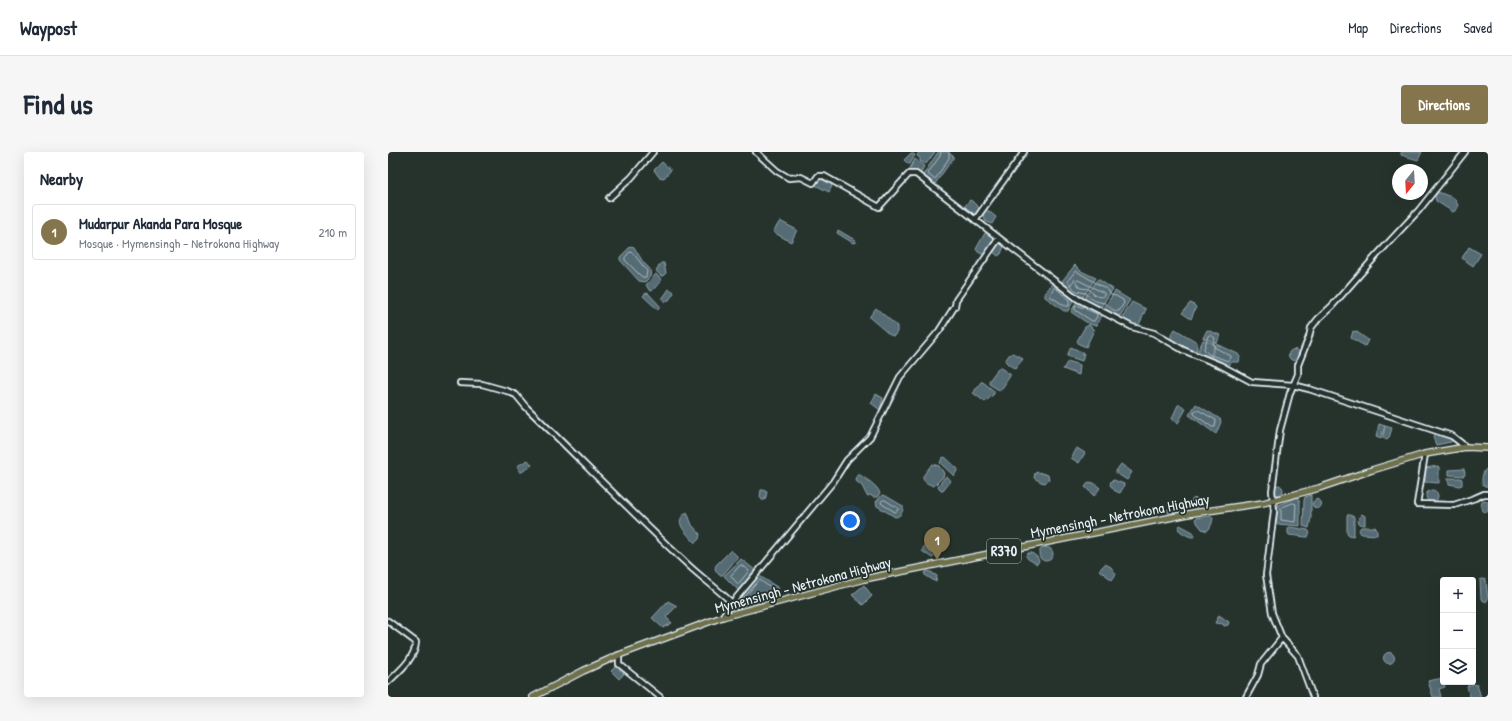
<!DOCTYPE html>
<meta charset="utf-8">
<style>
:root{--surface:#fff;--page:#f6f6f7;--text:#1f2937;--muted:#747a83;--line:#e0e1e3;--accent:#84754c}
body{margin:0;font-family:"Patrick Hand",sans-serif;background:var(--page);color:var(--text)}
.controls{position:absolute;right:12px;bottom:12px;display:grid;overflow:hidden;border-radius:4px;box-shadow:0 4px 16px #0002}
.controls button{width:36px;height:36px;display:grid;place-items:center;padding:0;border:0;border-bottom:1px solid var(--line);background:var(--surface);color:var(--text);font:20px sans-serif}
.compass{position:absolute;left:1004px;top:12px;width:36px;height:36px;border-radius:50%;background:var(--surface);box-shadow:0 4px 16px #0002;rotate:198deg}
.you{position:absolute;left:462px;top:369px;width:14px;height:14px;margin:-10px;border:3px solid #fff;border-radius:50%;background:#1a73e8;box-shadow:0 0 0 6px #1a73e833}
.badge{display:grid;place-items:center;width:26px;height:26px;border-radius:50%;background:var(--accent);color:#fff;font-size:13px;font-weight:700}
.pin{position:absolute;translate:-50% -33px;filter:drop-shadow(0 1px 2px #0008)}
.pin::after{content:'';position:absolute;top:21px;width:14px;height:12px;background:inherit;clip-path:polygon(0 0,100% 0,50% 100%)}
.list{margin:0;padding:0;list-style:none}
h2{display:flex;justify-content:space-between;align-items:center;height:52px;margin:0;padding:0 16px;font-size:17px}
h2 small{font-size:13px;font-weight:400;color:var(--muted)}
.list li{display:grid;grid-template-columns:26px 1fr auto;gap:12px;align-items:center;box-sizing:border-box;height:56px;margin:0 8px 8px;padding:0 8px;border:1px solid var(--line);border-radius:4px}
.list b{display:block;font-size:15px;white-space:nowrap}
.list p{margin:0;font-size:13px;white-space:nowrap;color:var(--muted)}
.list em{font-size:13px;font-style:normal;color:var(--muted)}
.icon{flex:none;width:22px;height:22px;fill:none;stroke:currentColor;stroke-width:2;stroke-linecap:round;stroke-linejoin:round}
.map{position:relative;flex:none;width:1100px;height:545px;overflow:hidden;border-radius:4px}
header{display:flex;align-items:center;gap:24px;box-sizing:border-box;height:56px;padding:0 20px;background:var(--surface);border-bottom:1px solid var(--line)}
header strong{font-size:19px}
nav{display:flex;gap:22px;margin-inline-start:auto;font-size:14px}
.intro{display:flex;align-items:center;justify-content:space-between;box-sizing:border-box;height:96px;padding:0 24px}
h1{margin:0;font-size:28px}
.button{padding:10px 18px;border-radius:4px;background:var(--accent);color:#fff;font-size:14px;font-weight:700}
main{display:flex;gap:24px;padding:0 24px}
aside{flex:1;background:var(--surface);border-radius:4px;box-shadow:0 4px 16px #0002}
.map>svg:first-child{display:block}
.water{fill:#566c74;stroke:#90a1a9}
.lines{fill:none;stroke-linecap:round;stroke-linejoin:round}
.shore{stroke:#aebcc3;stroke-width:1}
.minor-casing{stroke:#e8f1f8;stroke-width:8}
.major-casing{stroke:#e8f1f8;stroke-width:8}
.minor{stroke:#26332d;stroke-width:4.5}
.major{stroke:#6e714b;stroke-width:5.5}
.labels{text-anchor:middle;stroke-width:3.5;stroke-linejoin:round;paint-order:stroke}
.shield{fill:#26332d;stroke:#aeb8bb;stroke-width:1}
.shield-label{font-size:14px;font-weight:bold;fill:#e8f1f8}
.street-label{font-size:15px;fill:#e8f1f8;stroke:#26332d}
</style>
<header>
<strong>Waypost</strong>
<nav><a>Map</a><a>Directions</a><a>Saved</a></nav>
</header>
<div class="intro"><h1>Find us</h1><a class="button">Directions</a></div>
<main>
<aside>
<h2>Nearby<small></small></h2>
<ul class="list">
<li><span class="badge">1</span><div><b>Mudarpur Akanda Para Mosque</b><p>Mosque · Mymensingh - Netrokona Highway</p></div><em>210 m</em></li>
</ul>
</aside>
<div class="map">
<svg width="1100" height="545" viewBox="0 0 1100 545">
<rect width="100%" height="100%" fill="#26332d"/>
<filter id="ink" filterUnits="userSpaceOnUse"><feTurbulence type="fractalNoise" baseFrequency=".025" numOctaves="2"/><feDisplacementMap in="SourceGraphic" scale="8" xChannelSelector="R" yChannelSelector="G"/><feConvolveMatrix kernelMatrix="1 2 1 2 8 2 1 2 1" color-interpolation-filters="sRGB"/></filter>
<g filter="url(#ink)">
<path class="water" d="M531,0H547L538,12L532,9V6L529,4Z
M550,0H560L566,5L547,32L535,23Z
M1013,0H1034L1030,8L1013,3Z
M523,1L527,3L522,12H520L516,8Z
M527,7L536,14L533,21H531L521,18Z
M274,10L283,18L276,26L271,25L266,18Z
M430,26L443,32L444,34L441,40L427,33Z
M1050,40L1066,46L1070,53L1068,58L1065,60L1048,49L1047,44Z
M582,48L584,49L591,56V59L587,64L576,57V55Z
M598,57L608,65L604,72L597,69V67L594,61Z
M392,69L409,78L403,90L385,80Z
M450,78L467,88L468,90L465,91L449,81Z
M597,81H600L607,86L596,103L590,100L588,97Z
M609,91H614L616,94L613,102L610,104L604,99Z
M243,94L246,95L255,110L263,118L262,125L257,130L251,129L232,108V105Z
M1081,95L1093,102L1085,114L1074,106Z
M273,111H276L278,121L274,125L268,119Z
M687,113L693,119L708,126L695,145H691L680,137L687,127L680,135L674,131V129Z
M268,122L273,127V129L264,139L261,138L258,133Z
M710,127L725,137L713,155L696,147Z
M664,131L686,148L680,159H676L657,145V141Z
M281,137L285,139L286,141L281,148L277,150L274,147Z
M727,139L742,148L732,164L716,156Z
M258,141L261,142L272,154L270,158L255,144Z
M689,149L715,162L708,174L701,172L683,160Z
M744,150L758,157L751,173H747L734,166Z
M802,151L805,152L808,155L803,167L794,161Z
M488,156L509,174V180L506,184L502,183L482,166V164Z
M701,173L706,178L698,195L691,192L689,189L697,175Z
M787,177L809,190V198L807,199C798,200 790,193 783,188V183Z
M819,178L832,183L829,191L815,186Z
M965,179L969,180L980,188L977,194L963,186Z
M815,188L827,192L821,207L810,199Z
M828,192L850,202L852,205L851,210H844L840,214L824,208L823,206Z
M683,195L696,201L694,209L679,204Z
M900.5 203a5.5 5.5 0 1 1 11 0a5.5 5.5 0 1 1-11 0Z
M625,201L633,205L635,207L627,217L620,212L617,209L621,203Z
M680,209L692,213L691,223L675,217Z
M611,215L622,222V224L613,238H611L601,232V229Z
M595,230L606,239V242L597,250L585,241L593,230Z
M488,242L495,246L492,258L483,251Z
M808,252L832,267L833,270L828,282L801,263Z
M790,253H793L798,257L790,271L785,268L784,266Z
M991,272L997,274L993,286L988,284Z
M997,274L1004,276L1001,286L999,288L995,286Z
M1046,281L1062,286L1064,288L1063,290L1048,293L1045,285Z
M689,296L697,301L691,311L683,306Z
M557,305L570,317L566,324L552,311L554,306Z
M140,308L144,313L134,320H132L129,314Z
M544,312L551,314L556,321L555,325L546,334C540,332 534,330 535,324Z
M733,312L744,320L739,328L728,321V319Z
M1050,314L1051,315V331L1037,330V316Z
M1076,317L1077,322L1076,324L1061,323V318Z
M1098,317H1100V335L1095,333C1093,329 1094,320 1098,317Z
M650,320L660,323L661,327L657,331L653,330L646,326L647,321Z
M469,323H472C479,328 488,332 492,341L489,345H485L482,343L479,344L474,334L468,329Z
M557,325H560L563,329L555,339H553L550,334Z
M1060,326H1073L1074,328V333L1071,334L1061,332Z
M726,328L736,332L735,336L732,341L727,339L722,333L723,329Z
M701,330L706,331L712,336L706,344L697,335Z
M885 338a5 5 0 1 1 10 0a5 5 0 1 1-10 0Z
M1038 344a6 6 0 1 1 12 0a6 6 0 1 1-12 0Z
M373,338H375L379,340L377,348H374L372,345Z
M494,343L498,344L515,354C516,359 512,365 507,365L489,354L488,350Z
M923,343V366L921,376L915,374L916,348L917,345Z
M910,345L912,350V374L889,372L888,367L890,353Z
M802.5 351a4.5 4.5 0 1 1 9 0a4.5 4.5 0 1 1-9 0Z
M924.5 352a4.5 4.5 0 1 1 9 0a4.5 4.5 0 1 1-9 0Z
M1096,348L1100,349V360L1094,359L1092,351Z
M784,353L789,354L790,358L789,360L780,361L779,358Z
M299,360L304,373L312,382L311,387L308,390H306C298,380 284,370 299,360Z
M974,362L977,364V373L971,372L970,369L972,364Z
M959,363H962L966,365V381L965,384L961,383L959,381Z
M822,364L825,365C825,369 823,376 819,379L814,377L807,368L808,366Z
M792,373L805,380L807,383L806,385C802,386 792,380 790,377Z
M902,375L920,378L922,381L920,385H918L901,383L900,381V376Z
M973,375H987L989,378V383L973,382L971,378Z
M541,389L544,392L542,397L549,403L544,406L534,399L538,390Z
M651 402a7 7 0 1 1 14 0a7 7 0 1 1-14 0Z
M343,398L350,405L335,423H331L327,417L328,413Z
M640,401H644L649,405L651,409L649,412L640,407L638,404Z
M353,407L367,418L351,439L336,424Z
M717,412L723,415L728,422L724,428L711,418Z
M539,419L543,420L549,424L548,430L537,423L536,422Z
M370,423L389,435L391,444L370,451L343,457L349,448Z
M1094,427L1098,428L1100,447L1098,450L1093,447L1092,428Z
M476,433L484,444L475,453L464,443Z
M280,449L289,454L278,465L284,471L275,476L264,466Z
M831,463L841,470L840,473L836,474L835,472L827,471Z
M995.5 506a5.5 5.5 0 1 1 11 0a5.5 5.5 0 1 1-11 0Z
M228,514L236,520L235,523L231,527L223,519Z
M1055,526L1057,535L1051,537L1053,545H1045L1040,529Z
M1085,532L1089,533L1093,545H1082L1079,534Z"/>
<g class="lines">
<path class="shore" d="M553,0L552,4L540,21L541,23L546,27L548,26L561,6V0
M242,100L245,101L259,119L258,125H254L237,108V106Z
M688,119L720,138L723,143L728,144L735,148L736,151L731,159C725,160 721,154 717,151C709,150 703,148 698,141C685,139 687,138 680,129Z
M690,128L716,141V144C710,147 705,142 701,137L692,136L688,130Z
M668,136L681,148V154H677L662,144L665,137Z
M691,154L709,162V164L706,169H704L687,158V155Z
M823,183L827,186L825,191L826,195L843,204V206L840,209L820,202L816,197L820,184Z
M808,258H810L828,268L827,275H824L807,263L806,261Z
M495,348H497L510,356V358L507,360L494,352L493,350Z
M905,351L908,352L907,370L893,368V356Z
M353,413L361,419L350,432L343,424Z
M372,428L385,438L386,441L368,448L354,450V448Z"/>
<g class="minor-casing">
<path id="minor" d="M368,0L389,19L401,26L413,25L425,31L430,24H436L491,55L521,22H528L690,147L744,175L766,181L795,198L832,213L864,230L905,233L921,237L1064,284L1078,295
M221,46L243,26L265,0
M587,68L636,0
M72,231L94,232L119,239L128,243L138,255C191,306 242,359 296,409C311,424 329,436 344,451
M1037,302L1029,352L1066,353L1087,346L1096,342H1100
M334,465L344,451L445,330L459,308L482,285L512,225L551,179L567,154L568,148L611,86
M0,469L28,490C27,507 11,519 0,530
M231,503V512L272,545
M858,545L870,523L873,512L894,486
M925,545L910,504L894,486L884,461L878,423L886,359L884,339L892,278L902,241L910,222V213L921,185L923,176L930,167L944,154L988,104L1031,58L1077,0"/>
</g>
<g class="major-casing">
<path id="major" d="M145,545L195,519L231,503L334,465L476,427L805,361L875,351L931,336L984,318L1037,302L1078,295L1100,296"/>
</g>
<use href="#minor" class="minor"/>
<use href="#major" class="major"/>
</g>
</g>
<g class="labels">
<rect class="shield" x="599" y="387" width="34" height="24" rx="3"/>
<g class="shield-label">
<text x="616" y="404">R370</text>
</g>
<g class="street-label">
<text transform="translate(732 364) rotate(-11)" y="5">Mymensingh - Netrokona Highway</text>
<text transform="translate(415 433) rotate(-15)" y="5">Mymensingh - Netrokona Highway</text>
</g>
</g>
</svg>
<div class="controls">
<button>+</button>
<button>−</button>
<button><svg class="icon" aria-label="layers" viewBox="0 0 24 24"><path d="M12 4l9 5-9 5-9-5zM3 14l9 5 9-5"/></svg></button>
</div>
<svg class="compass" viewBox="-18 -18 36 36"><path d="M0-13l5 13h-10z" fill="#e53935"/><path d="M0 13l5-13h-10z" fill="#747a83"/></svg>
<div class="you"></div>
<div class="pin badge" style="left:549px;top:408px">1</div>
</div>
</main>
